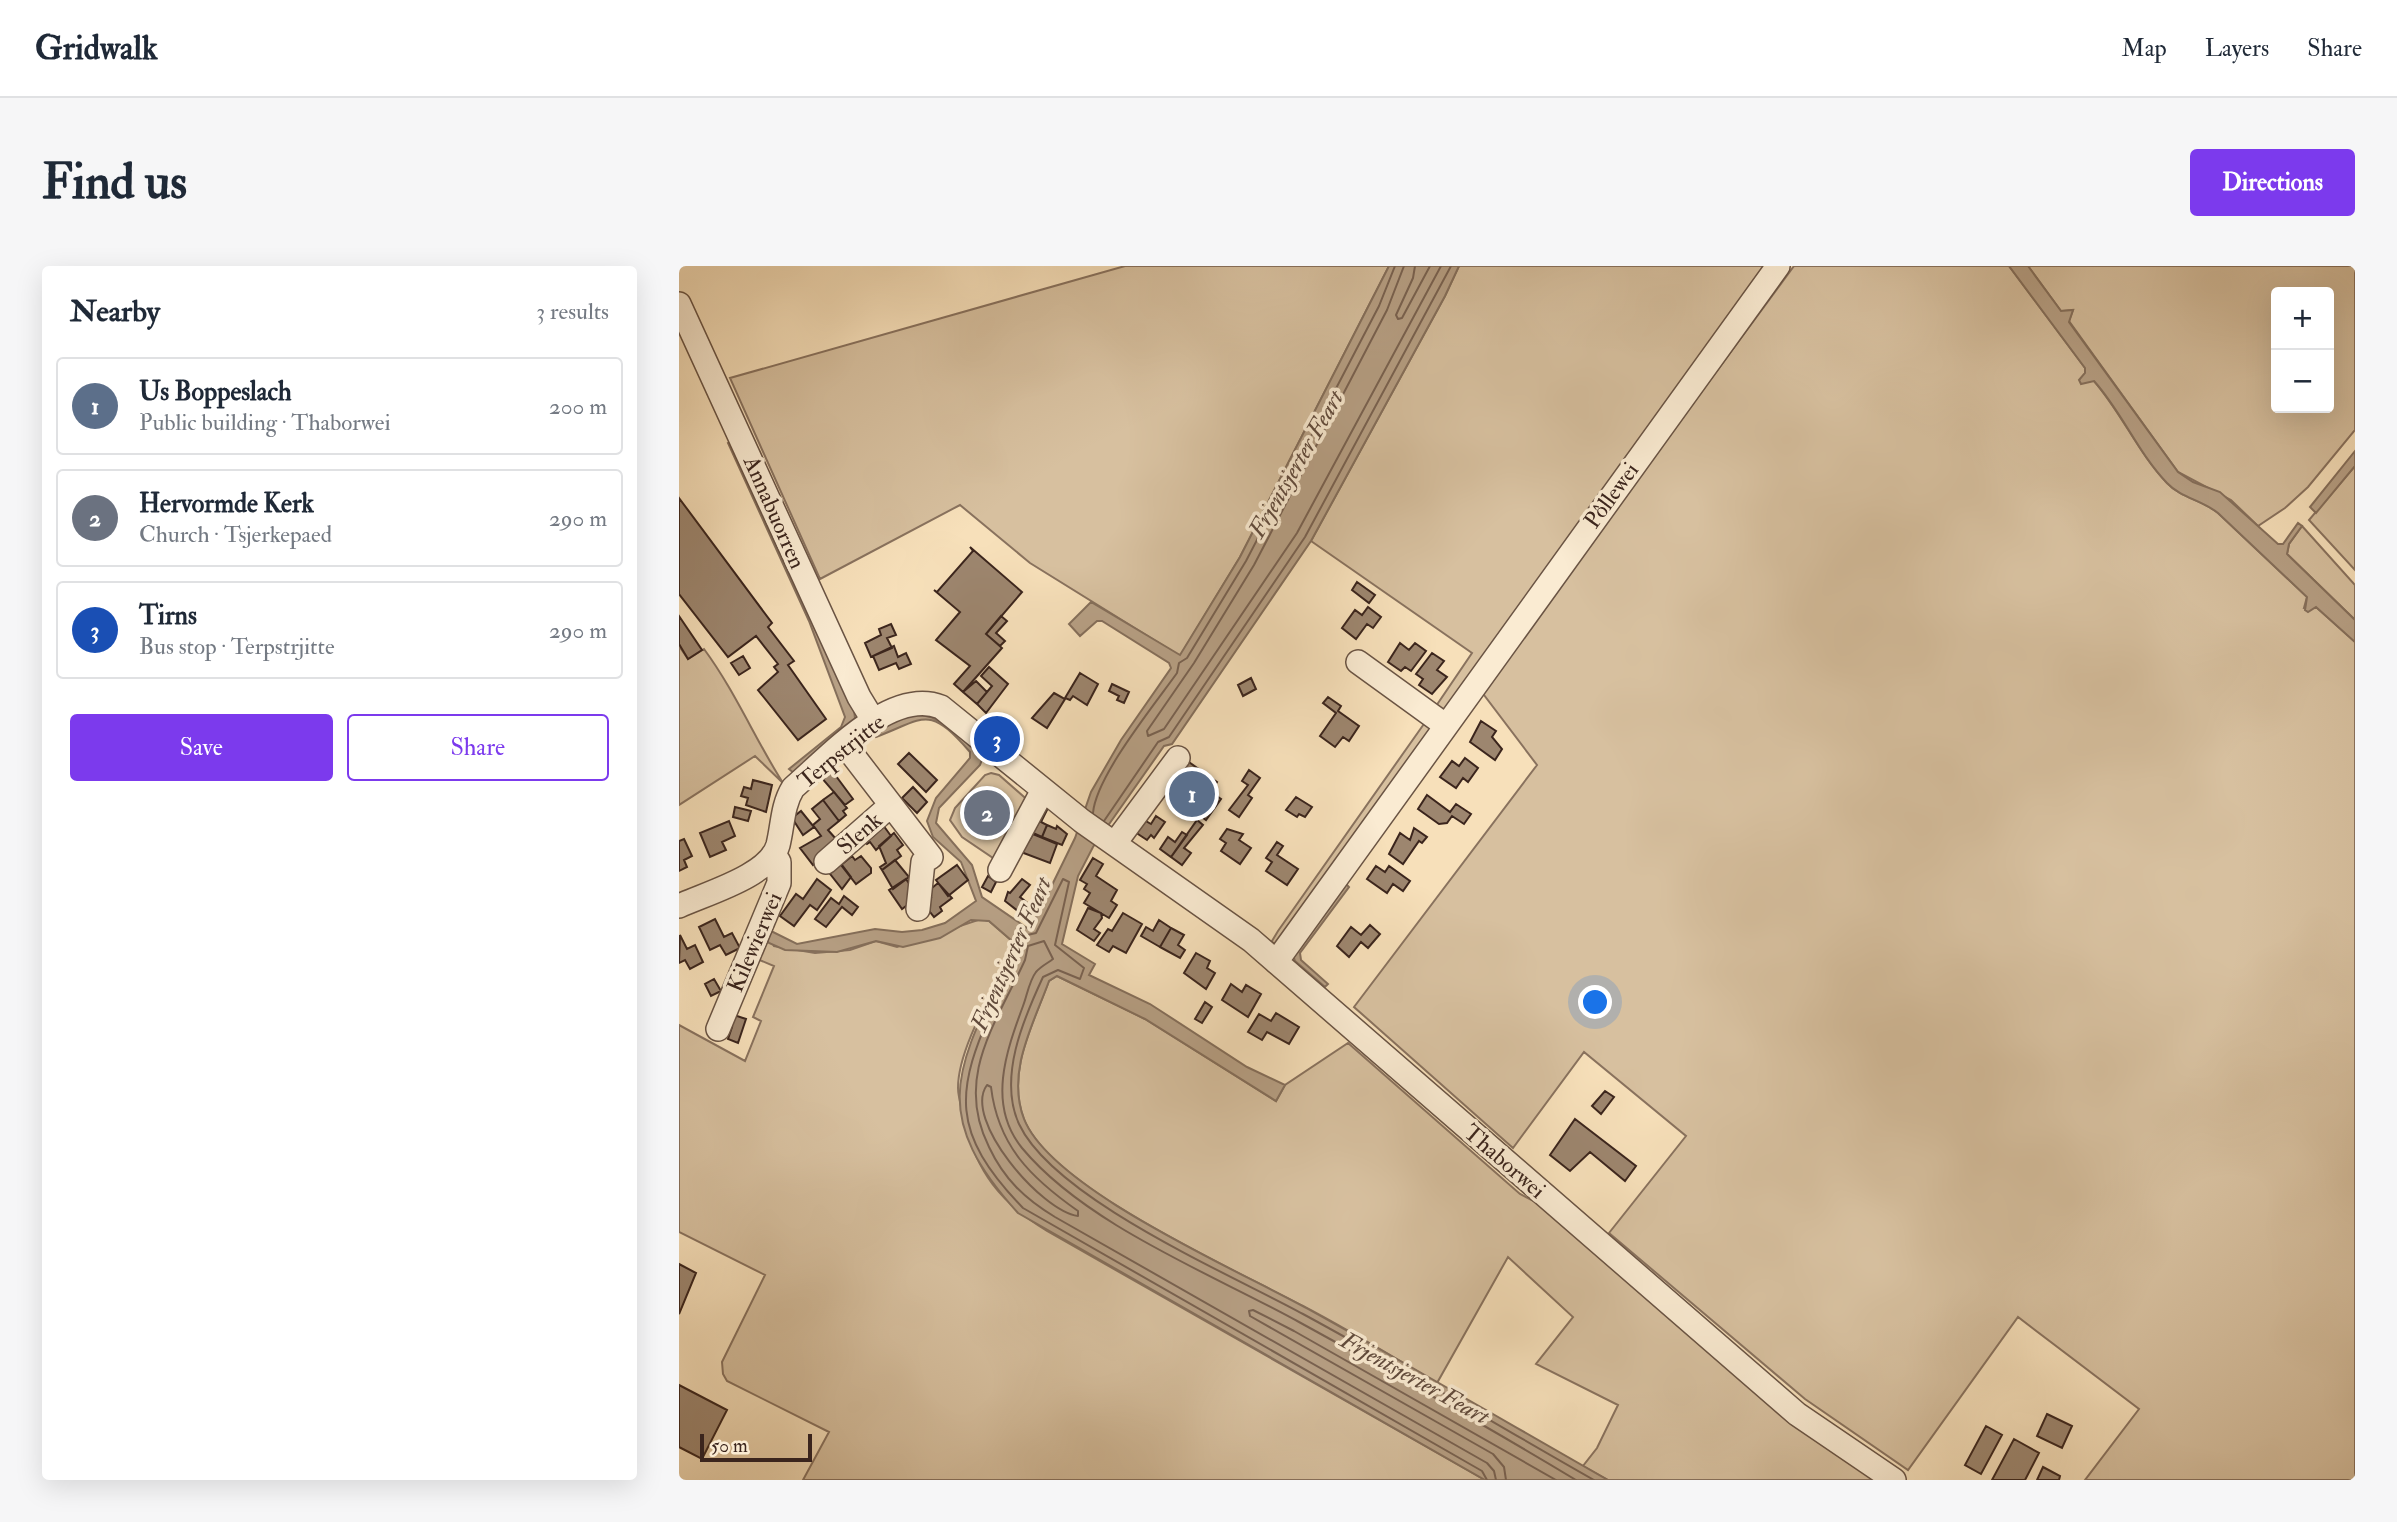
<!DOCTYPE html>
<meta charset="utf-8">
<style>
:root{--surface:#fff;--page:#f6f6f7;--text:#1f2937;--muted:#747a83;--line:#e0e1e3;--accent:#7c3aed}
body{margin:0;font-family:"IM FELL Double Pica",serif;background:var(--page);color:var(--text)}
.controls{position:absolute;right:21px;top:21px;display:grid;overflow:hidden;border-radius:7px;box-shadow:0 7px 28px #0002}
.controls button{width:63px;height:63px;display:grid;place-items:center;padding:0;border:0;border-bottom:2px solid var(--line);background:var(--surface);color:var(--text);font:35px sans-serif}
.scale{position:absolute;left:21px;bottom:18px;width:112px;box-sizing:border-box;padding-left:7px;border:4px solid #3b251d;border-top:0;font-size:19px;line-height:24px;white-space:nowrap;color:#3b251d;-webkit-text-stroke:5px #faebd2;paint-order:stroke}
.you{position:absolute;left:917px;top:737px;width:24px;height:24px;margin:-18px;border:5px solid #fff;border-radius:50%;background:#1a73e8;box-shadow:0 0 0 10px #1a73e833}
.badge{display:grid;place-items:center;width:46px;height:46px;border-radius:50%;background:var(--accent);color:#fff;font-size:23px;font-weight:700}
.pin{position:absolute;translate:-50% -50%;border:4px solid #fff;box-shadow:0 2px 7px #0006}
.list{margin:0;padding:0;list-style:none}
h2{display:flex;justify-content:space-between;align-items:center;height:91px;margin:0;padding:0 28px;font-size:30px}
h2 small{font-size:23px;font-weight:400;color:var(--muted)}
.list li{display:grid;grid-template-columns:46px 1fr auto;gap:21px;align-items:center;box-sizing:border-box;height:98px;margin:0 14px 14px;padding:0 14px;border:2px solid var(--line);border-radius:7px}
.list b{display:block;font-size:26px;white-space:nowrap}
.list p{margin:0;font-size:23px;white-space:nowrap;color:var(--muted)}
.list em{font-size:23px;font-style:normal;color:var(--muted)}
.actions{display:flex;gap:14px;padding:21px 28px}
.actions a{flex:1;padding:16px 0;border:2px solid var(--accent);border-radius:7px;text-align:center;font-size:24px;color:var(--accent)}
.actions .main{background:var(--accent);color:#fff}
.map{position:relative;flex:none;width:1676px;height:1214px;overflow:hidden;border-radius:7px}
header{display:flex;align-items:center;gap:42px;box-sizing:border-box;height:98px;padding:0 35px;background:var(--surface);border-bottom:2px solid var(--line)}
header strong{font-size:33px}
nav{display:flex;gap:38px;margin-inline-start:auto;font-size:24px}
.intro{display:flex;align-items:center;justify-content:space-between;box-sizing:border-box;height:168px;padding:0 42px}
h1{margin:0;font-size:49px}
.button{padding:18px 32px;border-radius:7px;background:var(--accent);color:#fff;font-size:24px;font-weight:700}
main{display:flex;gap:42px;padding:0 42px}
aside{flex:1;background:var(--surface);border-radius:7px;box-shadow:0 7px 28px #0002}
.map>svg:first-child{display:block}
.green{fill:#d7c09f;stroke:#89725e;stroke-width:2;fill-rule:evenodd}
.water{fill:#b7a085;stroke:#856f5b;stroke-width:2}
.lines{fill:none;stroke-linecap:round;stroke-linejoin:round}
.shore{stroke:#796251;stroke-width:2}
.building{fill:#9d866f;stroke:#3b251d;stroke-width:2}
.minor-casing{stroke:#6a5444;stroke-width:26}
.minor{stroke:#faebd2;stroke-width:23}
.labels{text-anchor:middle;stroke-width:7;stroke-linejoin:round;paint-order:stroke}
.street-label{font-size:23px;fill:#3b251d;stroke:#faebd2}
.water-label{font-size:24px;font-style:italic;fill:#604a3c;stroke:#faebd2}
</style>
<header>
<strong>Gridwalk</strong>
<nav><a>Map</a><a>Layers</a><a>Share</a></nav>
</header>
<div class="intro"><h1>Find us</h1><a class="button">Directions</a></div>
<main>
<aside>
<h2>Nearby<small>3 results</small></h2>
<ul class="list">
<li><span class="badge" style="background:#5c6f8a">1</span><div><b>Us Boppeslach</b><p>Public building · Thaborwei</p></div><em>200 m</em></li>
<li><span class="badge" style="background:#6b7280">2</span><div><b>Hervormde Kerk</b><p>Church · Tsjerkepaed</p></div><em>290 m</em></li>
<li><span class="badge" style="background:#1a4fb4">3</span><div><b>Tirns</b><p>Bus stop · Terpstrjitte</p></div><em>290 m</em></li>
</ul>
<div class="actions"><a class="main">Save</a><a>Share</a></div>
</aside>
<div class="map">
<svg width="1676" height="1214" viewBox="0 0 1676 1214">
<rect width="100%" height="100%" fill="#f7e0ba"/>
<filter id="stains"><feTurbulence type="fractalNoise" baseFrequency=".00286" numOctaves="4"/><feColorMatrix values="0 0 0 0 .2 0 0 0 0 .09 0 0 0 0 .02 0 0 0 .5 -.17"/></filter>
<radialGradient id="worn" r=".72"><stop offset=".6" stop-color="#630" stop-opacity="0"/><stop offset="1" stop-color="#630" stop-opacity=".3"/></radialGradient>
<path class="green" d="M446,0H710L561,291L501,390L351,297L281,239L141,313L51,112Z
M780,0H1088L764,454L753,446L793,387L632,275L766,30Z
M1115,0H1330L1406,102L1409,115H1415C1442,146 1460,188 1488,217C1502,232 1523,234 1539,247L1628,331L1625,342L1637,341L1676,376V1214H1406L1460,1143L1339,1051L1229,1204L1126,1133L930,967L1007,870L905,786L834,882L675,741L858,499L802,425Z
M1349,0H1676V164L1629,221L1606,242L1579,260L1552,234L1499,206L1390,55L1394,44L1382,45ZM1597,26H1650V142H1597Z
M1676,200V304L1630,254Z
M1623,260L1676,319V354L1608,288L1610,278Z
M0,380L9,393L25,383C56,425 76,473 104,517L76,490L0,539Z
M747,455L756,461L596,680L593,675L599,665Z
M312,507L320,509L352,537L320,596L283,571L271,554L276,542L306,509Z
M302,653L310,655L333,675L332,688C315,724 279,782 279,822C279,831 283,843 285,853C297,906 322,937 368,965L806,1214H124L150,1166L48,1115L44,1108L43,1096L86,1009L0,966V759L66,795L82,755L74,751L95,700L71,690L85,661L95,680L136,687L171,684L197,675L218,681Z
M378,710L466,753L597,835L606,819L669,777L841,928L876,946L1200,1214H929L904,1200L918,1182L939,1139L857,1098L894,1051L829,991L758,1117C714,1091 670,1064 624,1040C557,1004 372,922 345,853C327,806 354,759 370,715Z"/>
<path class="water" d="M710,0H780L766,30L632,275L493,478L485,480L414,581L399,610L383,678L416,698L410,709L471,738L568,801L606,819L597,835L466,753L378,710L370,715C354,759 327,806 345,853C373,924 561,1005 629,1043C730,1099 829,1157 929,1214H806L339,947C246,845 280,799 332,688L333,675L310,655L292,654L261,672L224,681L197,675L158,686L106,684L90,677L86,671L88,663L118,678L196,663L223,666L243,664L266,657L297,635L282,596L254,571L248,555L257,532L291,492V486C249,438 247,452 197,471L195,468C241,429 268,456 304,491L301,499L260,542L257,557L293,599L303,631L351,664L396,572L412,526L442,474L492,402L490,397L423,355H418L401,370L390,358L412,336L501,389L561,291Z
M1330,0H1349L1382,45L1394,44L1390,56L1499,206L1514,216L1541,226L1599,278H1604L1619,257L1623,260L1610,278L1608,288L1676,354V376L1637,341L1629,346L1626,344L1628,331L1539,247C1523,234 1502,232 1488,217C1459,187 1443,146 1415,115L1402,118L1400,114L1406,107V102Z
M53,175L175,443L176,453L116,508L110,503L162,461L166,451L130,355L49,177Z
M1676,185V200L1637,247L1631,241Z
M666,617L670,621L621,687L622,694L649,718L646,721L616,695L614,689Z"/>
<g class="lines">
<path class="shore" d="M725,0L708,44L575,299L515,397L468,465L469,470L485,463L618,267L762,0
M736,0L734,12L717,49L719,53L723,52L751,0
M414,547C417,510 476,438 498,407L500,397L508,392L567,295L700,40L716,0
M425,555L479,476L490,471L626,271L772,0
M308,819L312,821C319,880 352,912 399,945V950C362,945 283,853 308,819Z
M808,1214L803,1205L344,942C271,866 275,826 317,735C327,714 340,694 340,671L357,667L384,613L390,616L376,679L405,702L401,713L379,704L364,711C344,754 319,812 340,858C375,933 551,1008 624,1048C722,1101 818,1159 915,1214
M817,1214L815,1205L808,1197L376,951C346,933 325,913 310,881C275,811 317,758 346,694L349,680L365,675L374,693C369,697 362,700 357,706C350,715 348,730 344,740C327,786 308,839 343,882C407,959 533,1008 620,1056C713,1107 806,1159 897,1214
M827,1214L825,1201L814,1188L571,1050L570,1045L574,1044L615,1065L877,1214"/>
</g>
<path class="building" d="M0,232L93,357L89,361L115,395L109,399L147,453L119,474L79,424L99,406L95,401L99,398L77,370L49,391L0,328Z
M291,281L343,326L307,368L323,382L284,426L275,418L291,400L257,374L281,346L255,324L258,326L294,285Z
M678,316L696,329L690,337L673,324Z
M689,341L702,351L694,362L688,358L677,373L663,362L676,344L683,349Z
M0,350L23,384L9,393L0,378Z
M322,350L328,355L317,367L326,375L321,380L307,368Z
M212,358L217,369L208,372L213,382L192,391L186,377L202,369L200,363Z
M721,377L730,384L736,377L747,385L732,405L726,401L722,405L709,396Z
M215,380L219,391L227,387L232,398L220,403L217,397L200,404L194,390Z
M753,387L765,395L758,404L768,411L753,428L740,419L744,413L737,408Z
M64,390L71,402L60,409L52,397Z
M310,401L329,418L307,447L298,438L313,420L302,410Z
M401,407L419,418L408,439L394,430L391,434L386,432Z
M572,412L577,423L564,430L559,419Z
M297,415L308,426L298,438L284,426Z
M433,418L450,426L445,437L438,434L440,430L430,425Z
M375,427L386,433L368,462L353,452Z
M649,431L662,440L659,445L680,460L670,475L664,471L656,481L641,470L657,447L644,437Z
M802,455L817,465L813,471L823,483L816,494L791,476Z
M230,487L258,514L247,526L219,498Z
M786,492L799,502L789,516L784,512L777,522L761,511L773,495L780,500Z
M507,494L538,516L532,526L542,533L527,554L487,524Z
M151,502L174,533L166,539L141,510Z
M570,504L581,512L569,529L573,532L560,551L550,544L569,519L563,515Z
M74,514L93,519L87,546L67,539L69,532L62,530L65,521L72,523Z
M234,521L248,536L238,547L223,532Z
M155,526L168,542L164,545L167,549L160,555L144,534Z
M748,529L771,546L777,538L792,548L785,558L773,550L768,557L760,558L739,543Z
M617,531L633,541L626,551L620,548L618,551L607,544Z
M361,532L371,538L362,556L368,559L363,571L345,563Z
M144,534L160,555L149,564L157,573L151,586L134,599L121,582L142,570L134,559L141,553L133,543Z
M288,538H320L327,543V551L320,554L288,556Z
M56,541L72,545L69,555L54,551Z
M122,545L135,561L124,569L113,552Z
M477,550L486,556L475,572L472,569L468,574L456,566L465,554L472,558Z
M518,554L524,559L505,582L512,587L503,599L492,591Z
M50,555L56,570L43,576L47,584L31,591L21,567Z
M204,559L212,570L197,584L191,576L188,578L184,574Z
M368,559L377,563L378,560L388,568L383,579L363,571Z
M735,562L748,571L743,577L740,575L724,598L710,588L721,567L731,574Z
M548,563L564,568L560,574L572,582L561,598L542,585L547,577L541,573Z
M503,566L508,569L492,591L481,583L489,571L496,576Z
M215,567L224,579L218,584L222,590L203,604L201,601L207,597L200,580Z
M354,568L378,578L371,597L334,583L341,571L350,575Z
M5,573L13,590L5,594L8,601L0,605V575Z
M598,576L604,580L598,589L619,603L608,619L587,605L593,596L587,592Z
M173,590L176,594L182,590L192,602V607L177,618L162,599Z
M414,592L424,598L417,610L438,624L432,635L438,639L430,652L405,637L411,627L405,623L408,618L401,614Z
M216,594L230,611L214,623L203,604Z
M160,595L172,611L163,623L148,604Z
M278,599L289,614L269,630L257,614Z
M697,600L706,606L710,600L731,615L724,625L714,618L708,627L688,613Z
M309,610L317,616L312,626L303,621Z
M138,613L152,624L138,644L131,639L115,660L101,650L117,628L124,633Z
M227,613L235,625V634L223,643L210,624Z
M343,613L351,619L341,631L351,639L344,649L326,635L329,626L331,627Z
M259,617L273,632L261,641L263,645L255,651L244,637L252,631L248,626Z
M165,630L179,641L173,649L163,641L147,661L136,653L152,632L160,638Z
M409,642L422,647L423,652L415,663L421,667L415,675L398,664Z
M444,647L463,658L447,687L434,680L430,686L418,679L429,663L433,665Z
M36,653L45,671L53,667L61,682L47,689L41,679L31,684L20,661Z
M480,654L492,662L481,681L462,670L467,661L474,665Z
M691,659L701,668L689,682L682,676L670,691L658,680L672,661L682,669Z
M492,662L505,669L499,679L506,684L501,692L481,681Z
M1,669L8,683L16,679L24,696L11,703L6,694L0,697Z
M517,687L531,695L528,702L536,707L527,723L505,707Z
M35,713L42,725L32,730L26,718Z
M552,718L563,726L567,719L582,728L569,751L543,734Z
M526,736L533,741L523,757L516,753Z
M597,747L620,761L610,778L588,766L583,774L569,766L580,748L592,755Z
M52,748L67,753L59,777L49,773L53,761L47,759Z
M926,825L935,831L922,848L913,840Z
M896,853L957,900L946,915L911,886L891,905L871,889Z
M0,998L17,1007L0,1048Z
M0,1119L48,1144L23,1193L0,1181Z
M1368,1148L1393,1160L1383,1182L1358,1170Z
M1307,1160L1323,1169L1302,1208L1286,1199Z
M1335,1173L1360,1187L1346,1214H1313Z
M1364,1201L1381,1210L1380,1214H1358Z"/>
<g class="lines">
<g class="minor-casing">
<path id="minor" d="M0,38L180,431L194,454
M679,396L766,459
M166,479L252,591L244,596L239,643
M436,577L499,492
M147,596L212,539
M321,604L364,524
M0,640C28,627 90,610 99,579C104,559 103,540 114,522C150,491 212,421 262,441L403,555L572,674L1118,1148L1215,1214
M597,696L1099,0
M39,763L100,617V596L95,588"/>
</g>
<use href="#minor" class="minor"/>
</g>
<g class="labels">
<g class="street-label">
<text transform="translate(932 229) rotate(-54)" y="8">Pôllewei</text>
<text transform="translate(96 246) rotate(66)" y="8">Annabuorren</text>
<text transform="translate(162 485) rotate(-39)" y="8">Terpstrjitte</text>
<text transform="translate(180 567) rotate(-41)" y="8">Slenk</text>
<text transform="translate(75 676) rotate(-67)" y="8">Kilewierwei</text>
<text transform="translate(826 895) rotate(41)" y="8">Thaborwei</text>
</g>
<g class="water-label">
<text transform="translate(617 198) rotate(-60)" y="8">Frjentsjerter Feart</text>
<text transform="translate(332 688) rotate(-66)" y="8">Frjentsjerter Feart</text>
<text transform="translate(736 1112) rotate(29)" y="8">Frjentsjerter Feart</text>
</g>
</g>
<rect width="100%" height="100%" filter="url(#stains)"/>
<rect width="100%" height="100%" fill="url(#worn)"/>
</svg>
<div class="controls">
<button>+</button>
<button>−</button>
</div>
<div class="scale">50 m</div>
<div class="you"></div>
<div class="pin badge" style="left:513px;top:528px;background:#5c6f8a">1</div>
<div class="pin badge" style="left:308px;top:547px;background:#6b7280">2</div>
<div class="pin badge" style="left:318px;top:473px;background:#1a4fb4">3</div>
</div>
</main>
